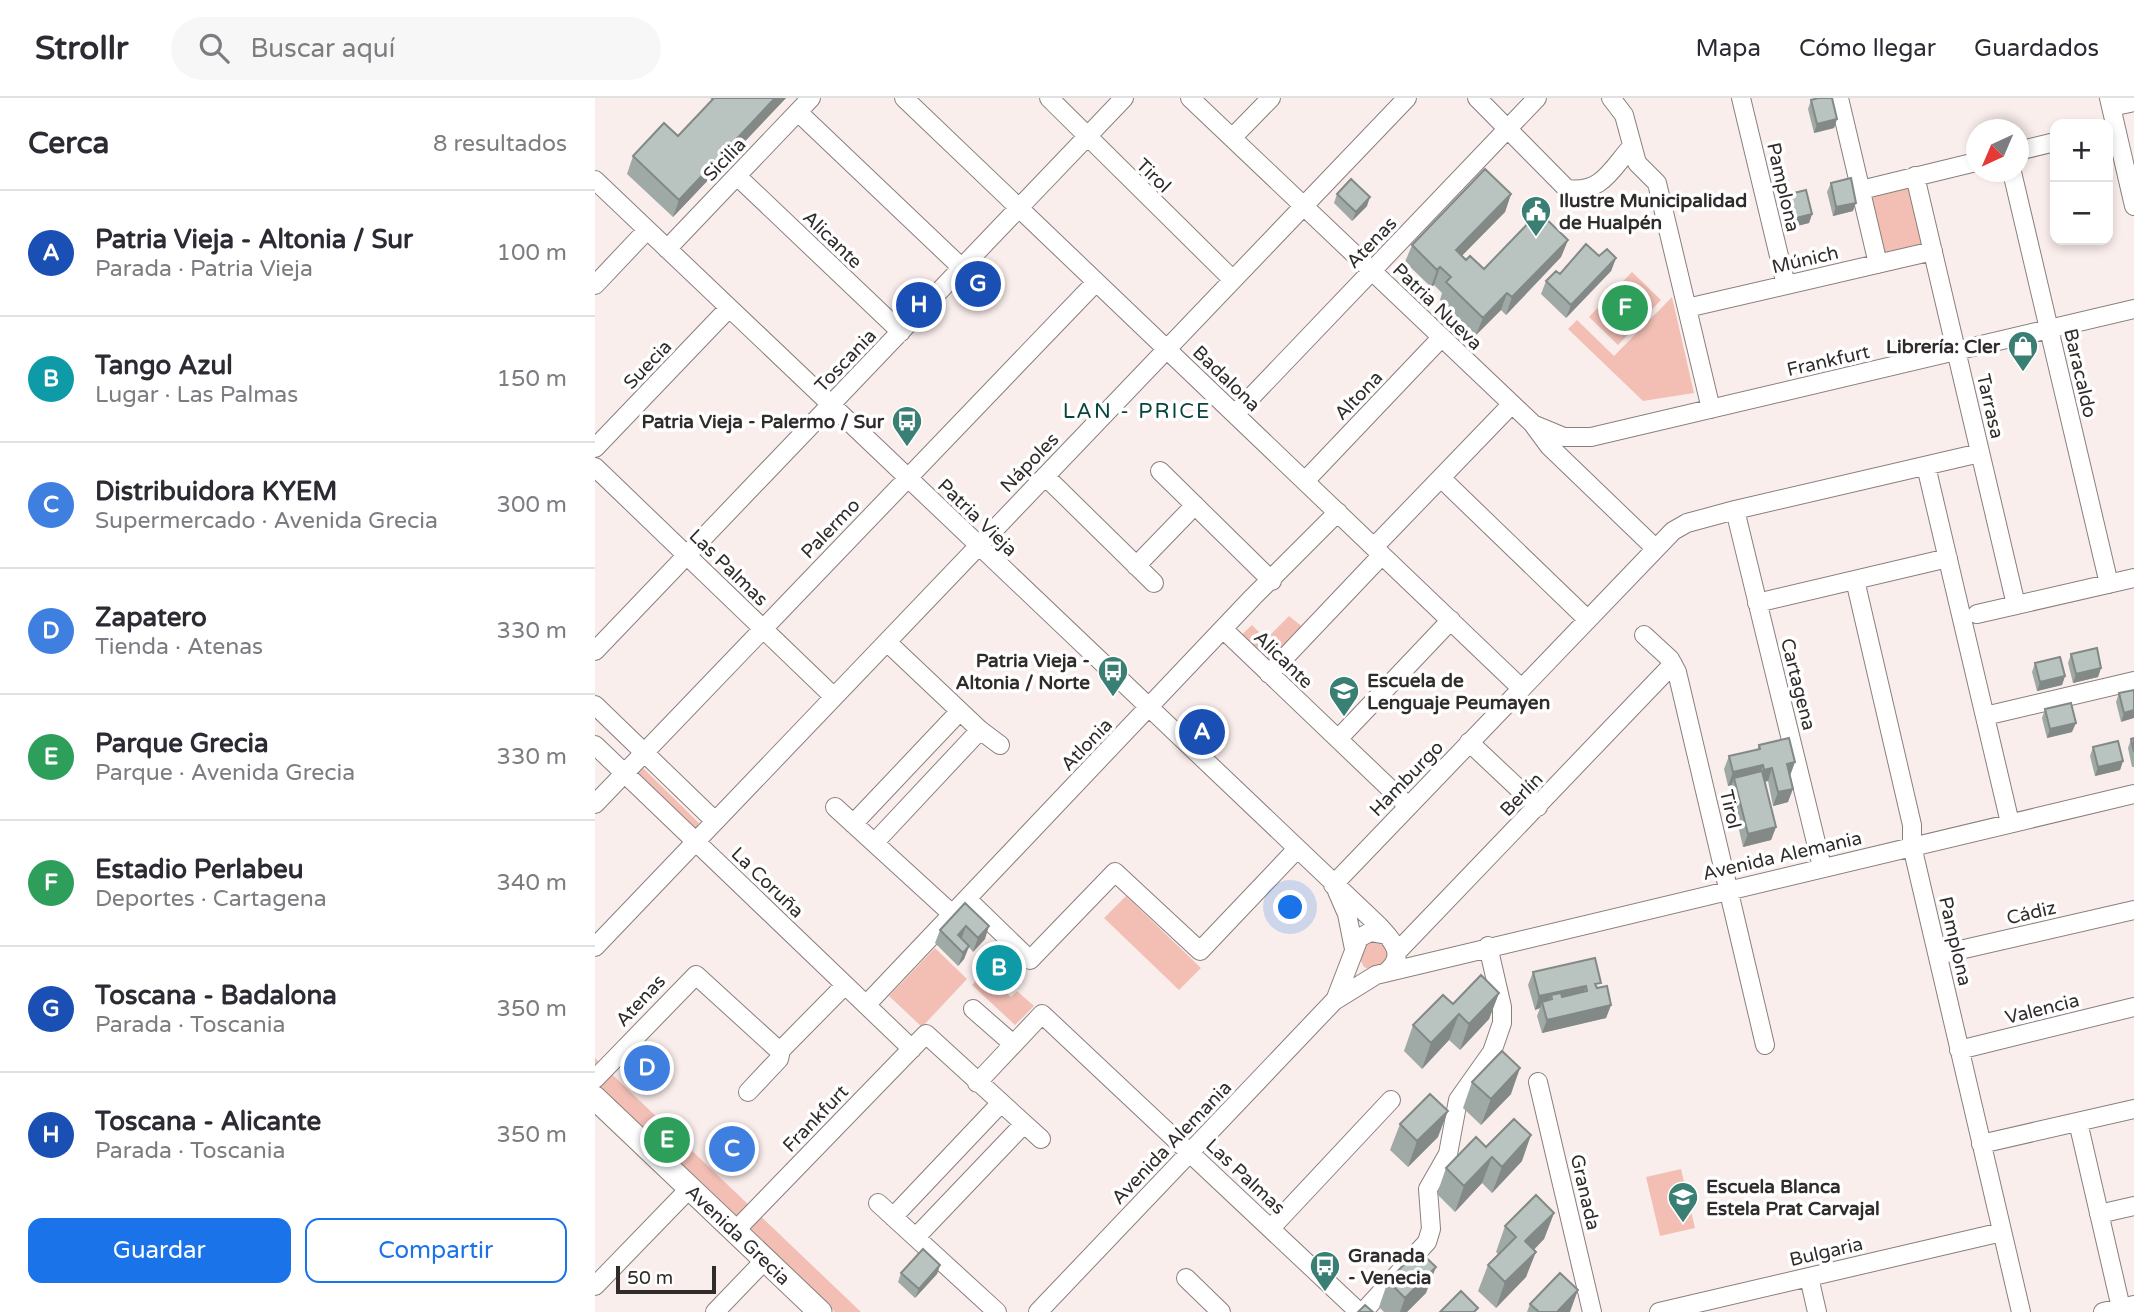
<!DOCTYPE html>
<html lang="es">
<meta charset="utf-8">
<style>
:root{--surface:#fff;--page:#f7f7f7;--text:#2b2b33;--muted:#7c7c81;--line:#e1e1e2;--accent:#1a73e8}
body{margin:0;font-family:"Varela Round",sans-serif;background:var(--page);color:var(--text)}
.controls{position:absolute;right:21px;top:21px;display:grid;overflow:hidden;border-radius:14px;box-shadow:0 4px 10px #0003}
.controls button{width:63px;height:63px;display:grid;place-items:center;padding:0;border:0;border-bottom:2px solid var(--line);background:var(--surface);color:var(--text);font:35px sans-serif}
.compass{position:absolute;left:1371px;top:21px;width:63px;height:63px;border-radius:50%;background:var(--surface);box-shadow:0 4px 10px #0003;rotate:224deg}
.scale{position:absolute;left:21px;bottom:18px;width:100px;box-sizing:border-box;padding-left:7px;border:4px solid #302c2b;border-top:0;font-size:19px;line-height:24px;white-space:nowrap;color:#302c2b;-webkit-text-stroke:5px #fff;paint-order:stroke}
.you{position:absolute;left:696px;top:810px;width:24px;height:24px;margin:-18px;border:5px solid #fff;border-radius:50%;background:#1a73e8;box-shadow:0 0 0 10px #1a73e833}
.badge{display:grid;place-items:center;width:46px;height:46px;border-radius:50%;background:var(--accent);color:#fff;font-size:23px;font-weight:700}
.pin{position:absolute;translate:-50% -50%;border:4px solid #fff;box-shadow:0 2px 7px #0006}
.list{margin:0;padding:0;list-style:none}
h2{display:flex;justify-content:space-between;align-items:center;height:91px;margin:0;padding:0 28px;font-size:30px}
h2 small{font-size:23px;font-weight:400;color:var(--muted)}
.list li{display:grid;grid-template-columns:46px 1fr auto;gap:21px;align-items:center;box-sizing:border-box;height:126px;padding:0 28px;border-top:2px solid var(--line)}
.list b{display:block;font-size:26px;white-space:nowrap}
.list p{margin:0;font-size:23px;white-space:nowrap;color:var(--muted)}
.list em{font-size:23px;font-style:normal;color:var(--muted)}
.actions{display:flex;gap:14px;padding:21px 28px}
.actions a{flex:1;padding:16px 0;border:2px solid var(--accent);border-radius:14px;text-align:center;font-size:24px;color:var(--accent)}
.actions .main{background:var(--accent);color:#fff}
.icon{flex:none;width:38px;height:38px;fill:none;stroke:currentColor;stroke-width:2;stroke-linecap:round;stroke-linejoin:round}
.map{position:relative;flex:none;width:1539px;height:1214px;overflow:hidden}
header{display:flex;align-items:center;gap:42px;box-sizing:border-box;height:98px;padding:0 35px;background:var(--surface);border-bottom:2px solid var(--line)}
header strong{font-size:33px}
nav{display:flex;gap:38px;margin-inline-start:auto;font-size:24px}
.search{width:490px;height:63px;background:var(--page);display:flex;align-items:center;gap:18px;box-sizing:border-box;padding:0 24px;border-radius:38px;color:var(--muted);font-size:26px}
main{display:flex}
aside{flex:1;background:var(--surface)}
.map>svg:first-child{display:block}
.green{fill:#f3bfb5}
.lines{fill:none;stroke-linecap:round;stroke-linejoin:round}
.minor-casing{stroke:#897f7d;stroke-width:20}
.major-casing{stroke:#897f7d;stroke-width:25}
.minor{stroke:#fff;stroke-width:18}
.major{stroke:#fff;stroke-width:23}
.wall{fill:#9fa9a6}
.shaded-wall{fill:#828987}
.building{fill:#b9c4c1;stroke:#828987;stroke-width:2}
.labels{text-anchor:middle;stroke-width:7;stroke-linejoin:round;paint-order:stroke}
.street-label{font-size:19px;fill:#302c2b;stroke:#fff}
.poi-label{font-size:19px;font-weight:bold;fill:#302c2b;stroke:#fff;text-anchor:start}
.neighbourhood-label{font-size:21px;letter-spacing:2px;fill:#07453c;stroke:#fff}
</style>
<header>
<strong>Strollr</strong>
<div class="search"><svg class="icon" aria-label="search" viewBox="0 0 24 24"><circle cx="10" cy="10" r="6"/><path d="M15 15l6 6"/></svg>Buscar aquí</div>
<nav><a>Mapa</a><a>Cómo llegar</a><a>Guardados</a></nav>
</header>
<main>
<aside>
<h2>Cerca<small>8 resultados</small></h2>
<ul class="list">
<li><span class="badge" style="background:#1a4fb4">A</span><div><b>Patria Vieja - Altonia / Sur</b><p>Parada · Patria Vieja</p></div><em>100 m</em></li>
<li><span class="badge" style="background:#0f9aa8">B</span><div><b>Tango Azul</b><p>Lugar · Las Palmas</p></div><em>150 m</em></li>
<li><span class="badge" style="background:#3f7fe0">C</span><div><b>Distribuidora KYEM</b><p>Supermercado · Avenida Grecia</p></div><em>300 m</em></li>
<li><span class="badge" style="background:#3f7fe0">D</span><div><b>Zapatero</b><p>Tienda · Atenas</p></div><em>330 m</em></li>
<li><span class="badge" style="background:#2e9e5b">E</span><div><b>Parque Grecia</b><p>Parque · Avenida Grecia</p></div><em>330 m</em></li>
<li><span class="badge" style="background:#2e9e5b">F</span><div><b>Estadio Perlabeu</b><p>Deportes · Cartagena</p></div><em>340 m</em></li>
<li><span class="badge" style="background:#1a4fb4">G</span><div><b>Toscana - Badalona</b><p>Parada · Toscania</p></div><em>350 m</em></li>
<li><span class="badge" style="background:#1a4fb4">H</span><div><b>Toscana - Alicante</b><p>Parada · Toscania</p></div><em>350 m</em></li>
</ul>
<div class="actions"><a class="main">Guardar</a><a>Compartir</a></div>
</aside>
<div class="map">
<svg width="1539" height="1214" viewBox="0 0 1539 1214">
<rect width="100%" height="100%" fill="#faeeec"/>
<path class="green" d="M1314,87L1330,141L1327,147L1286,156L1273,95Z
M1037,174L1066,202L1023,247L994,219Z
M1077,199L1099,295L1048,303L973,231L982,222L1019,258Z
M694,518L709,530L674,568L641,542L657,527L671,541Z
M47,669L104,725L99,733L39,678Z
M531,798L606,870L584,892L509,820Z
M770,842L792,844L796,862L776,872L769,869L764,859Z
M340,850L372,881L327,929L294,898Z
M389,874L416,899L422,893L439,908L420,927L377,887Z
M0,960L266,1214H240L0,987Z
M1086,1071L1100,1130L1065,1138L1051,1079Z"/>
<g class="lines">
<g class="minor-casing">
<path id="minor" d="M309,0L926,590
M454,0L638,182
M595,0L937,325L954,348L1060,450
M882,0L972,91C1007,95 1015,73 1037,48
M1016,0L1029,17L1042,65L1062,85L1116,311
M1146,0L1191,187
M1244,0L1283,166
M1514,0L1539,108
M1516,9L1539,4
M203,14L367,170
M637,40L676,0
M1423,53L1460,44
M1417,74L1514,486
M142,78L306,234
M1320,78L1421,507
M0,82L783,827C797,842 813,858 790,875
M1266,92L1381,64
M72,151L216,0
M0,187L52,132
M1092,210L1338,153
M640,316L942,0
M940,327L969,339H996L1539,211
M0,350L134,210
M1331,368L1415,725
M0,369L239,599
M565,373L677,483
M450,378L559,485
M846,380L992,521
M710,383L846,240
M1140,412L1227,769
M779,449L916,307
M541,468L600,407
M1260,482L1317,727V748L1426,1214
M1162,505L1353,460
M1382,516L1539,480
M628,531L813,708
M1049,537L1075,561L1082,574L1170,947
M292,544L385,632L405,647
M0,553L529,0
M674,576L787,457
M0,607L120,723
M1390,618L1539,583
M743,641L856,522
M874,644L943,709
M0,647L317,951
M0,706L501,184
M240,709L357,816
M258,726L365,613
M281,743L385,632
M738,787L1078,433L1092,425L1140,412L1385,355
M742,793L752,816L759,851
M372,801L435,862L520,774L605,853L701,752
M0,849L812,0
M802,854L1078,566
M1343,857L1539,812
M741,900L764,840L775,834L792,837
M271,907L658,499L743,414
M378,911L418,946
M1364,952L1539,909
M0,981L101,877L180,949L186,952
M943,984L997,1214
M382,985L447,916L764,1214
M153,994L184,961L186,952L250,887
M1483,1024L1526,1210
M1386,1046L1539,1011
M283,1105L402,1214
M1504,1116L1539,1108
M298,1119L405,1006
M676,1130L796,1002
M140,1133L331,936L446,1041
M322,1138L428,1027
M1214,1179L1222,1214
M591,1180L626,1214
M0,1188L95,1090
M120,1214L170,1162
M443,1214L739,903L781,877L1539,696
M768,1214L832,1144L836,1131L833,1091L853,1056L863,1002L897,954L907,925V909L893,848
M1064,1214L1407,1134
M1508,1214L1539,1207"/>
</g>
<g class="major-casing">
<g id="major">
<path id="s1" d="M0,1000L225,1214"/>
</g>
</g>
<use href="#minor" class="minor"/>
<use href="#major" class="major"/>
</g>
<path class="wall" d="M115,0H191L78,119L32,76L38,58L83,38L117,2Z
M1216,2L1242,21L1239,30L1219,35L1213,11Z
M1236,85L1258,113L1238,118L1232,94Z
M742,96L772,108L757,123L739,105Z
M916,96L910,114L866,158L871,162L889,171L973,142L966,159L911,217L906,212L881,237L845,202L847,195L839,187L836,189L810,164L817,147Z
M1191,97L1217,116L1214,125L1194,130L1188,106Z
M1004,158L1021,160L1016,173L971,220L946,196L951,183Z
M1476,556L1506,570L1503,579L1478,585L1473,565Z
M1440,565L1470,578L1467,587L1442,593L1437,574Z
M1539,592L1526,624L1521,604L1524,595Z
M1450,611L1477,634L1452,640L1447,620Z
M1539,640V669H1537L1533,650L1536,641Z
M1164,647L1195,677L1193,704L1178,708L1173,683L1170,684L1181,729L1176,742L1148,749L1135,693L1137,687L1133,688L1129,671L1134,658L1162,652Z
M1498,649L1528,663L1525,672L1500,678L1495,658Z
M370,805L390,841L378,854L374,849L369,861L363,868L340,845L345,832Z
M406,848L421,874L411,884L402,876L397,881L388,873L391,864Z
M938,874L1004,890L1016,907L1011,920L947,935L942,918L945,910L940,912L933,887Z
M904,895L894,921L865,952L854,942L827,971L809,953L818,927L858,906Z
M877,984L916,996L886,1027L868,1010Z
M805,1026L843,1039L813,1069L795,1052Z
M891,1049L927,1063L897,1095L887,1085L860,1114L842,1096L851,1070Z
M959,1115L949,1141L939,1152L931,1179L901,1210L883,1193L893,1167L903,1156L901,1154L910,1128Z
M345,1167L342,1176L320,1200L303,1184L306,1175Z
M793,1183L831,1195L812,1214H789L784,1209Z
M935,1206L975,1214H932Z"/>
<path class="shaded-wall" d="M180,0H191L78,119L84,102Z
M1242,21L1239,30L1219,35L1222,26Z
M916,96L910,114L855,170L861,152Z
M775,99L772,108L757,123L761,114Z
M1261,105L1258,113L1238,118L1241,109Z
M1217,116L1214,125L1194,130L1197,121Z
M973,142L966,159L911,217L917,199Z
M1021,160L1016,173L971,220L976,207Z
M845,169L839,187L836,189L842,172Z
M912,195L906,212L881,237L888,220Z
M1506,570L1503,579L1478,585L1481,576Z
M1470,578L1467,587L1442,593L1445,584Z
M1539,612V620L1526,624L1529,615Z
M1481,625L1477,634L1452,640L1455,631Z
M1528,663L1525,672L1500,678L1503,669Z
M1200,664L1195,678L1192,666Z
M1168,667L1163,681L1139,680L1137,687L1133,688L1138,674Z
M1177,670L1173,683L1165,685L1169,672Z
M1198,691L1193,704L1178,708L1183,694Z
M1181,729L1176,742L1148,749L1153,736Z
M371,828L366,842L363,837Z
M394,828L390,841L378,854L383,840Z
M374,848L369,861L363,868L368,855Z
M424,865L421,874L411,884L415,875Z
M406,867L402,876L397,881L400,872Z
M991,888L986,901H957L956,897L952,909L947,904L945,910L940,912L944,898Z
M904,895L894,921L865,952L874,926Z
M1016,907L1011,920L947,935L952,922Z
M864,916L854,942L827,971L836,945Z
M925,970L916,996L886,1027L896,1001Z
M853,1013L843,1039L813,1069L822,1043Z
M936,1037L927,1063L897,1095L907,1069Z
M897,1059L887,1085L860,1114L869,1088Z
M959,1115L949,1141L921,1169L930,1143Z
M941,1154L931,1179L901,1210L910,1184Z
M345,1167L342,1176L320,1200L324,1191Z
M841,1169L831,1195L812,1214H805L810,1200Z
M983,1192L975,1214H962Z"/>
<path class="building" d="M119,0H180L84,102L38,58L69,25L83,38Z
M1223,0H1237L1242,21L1222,26L1216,2Z
M890,71L916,96L861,152L871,162L875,158L889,171L944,114L973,142L917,199L912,195L888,220L851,184L856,179L845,169L842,172L817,147Z
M1256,80L1261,105L1241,109L1236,85Z
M756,81L775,99L761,114L742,96Z
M1211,92L1217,116L1197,121L1191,97Z
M991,146L1004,158L1012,151L1021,160L976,207L951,183L961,173L965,176Z
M1502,550L1506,570L1481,576L1476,556Z
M1465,559L1470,578L1445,584L1440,565Z
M1539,592V612L1529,615L1524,595Z
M1476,605L1481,625L1455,631L1450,611Z
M1194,640L1200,664L1192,666L1198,691L1183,694L1177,670L1169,672L1168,667L1138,674L1134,658L1165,651L1164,647Z
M1539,640V654L1536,641Z
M1523,643L1528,663L1503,669L1498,649Z
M1167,673L1181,729L1153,736L1139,680Z
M370,805L394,828L383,840L371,828L363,837L374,848L368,855L345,832Z
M406,848L424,865L415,875L406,867L400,872L391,864Z
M1000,860L1006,885L1000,886L1002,890L1012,888L1016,907L952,922L947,904L957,901L956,897L966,895L967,899L992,893L991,888L944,898L938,874Z
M886,877L904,895L874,926L864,916L836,945L818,927L848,897L858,906Z
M907,953L925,970L896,1001L877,984Z
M835,996L853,1013L822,1043L805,1026Z
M919,1021L936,1037L907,1069L897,1059L869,1088L851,1070L881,1039L891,1049Z
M941,1097L959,1115L930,1143L941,1154L910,1184L893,1167L921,1139L910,1128Z
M328,1151L345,1167L324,1191L306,1175Z
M823,1152L841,1169L810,1200L793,1183Z
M965,1175L983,1192L962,1214H944L935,1206Z
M866,1193L883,1210L879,1214H845Z
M770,1207L778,1214H763Z"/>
<defs>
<g id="civic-pin" transform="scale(1.575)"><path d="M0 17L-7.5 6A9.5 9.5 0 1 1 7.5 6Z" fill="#3a7f73" stroke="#fff"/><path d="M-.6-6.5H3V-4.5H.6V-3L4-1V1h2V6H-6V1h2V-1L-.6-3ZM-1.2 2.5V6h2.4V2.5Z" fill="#fff"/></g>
<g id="shop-pin" transform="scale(1.575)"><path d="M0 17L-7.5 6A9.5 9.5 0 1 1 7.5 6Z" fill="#3a7f73" stroke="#fff"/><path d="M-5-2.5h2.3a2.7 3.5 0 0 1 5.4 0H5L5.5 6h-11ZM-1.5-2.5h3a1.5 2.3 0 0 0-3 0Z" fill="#fff"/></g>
<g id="bus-pin" transform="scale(1.575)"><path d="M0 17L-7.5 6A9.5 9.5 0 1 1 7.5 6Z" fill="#3a7f73" stroke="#fff"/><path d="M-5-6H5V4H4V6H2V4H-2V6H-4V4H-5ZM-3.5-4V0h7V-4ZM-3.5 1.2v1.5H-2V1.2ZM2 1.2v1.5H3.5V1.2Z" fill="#fff"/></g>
<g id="school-pin" transform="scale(1.575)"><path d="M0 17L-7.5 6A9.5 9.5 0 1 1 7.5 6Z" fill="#3a7f73" stroke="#fff"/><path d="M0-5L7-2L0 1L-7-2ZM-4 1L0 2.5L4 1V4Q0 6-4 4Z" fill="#fff"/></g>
</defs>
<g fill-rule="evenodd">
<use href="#civic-pin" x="941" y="113"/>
<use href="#shop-pin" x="1428" y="248"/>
<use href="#bus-pin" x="312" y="323"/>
<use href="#bus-pin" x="518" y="573"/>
<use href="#school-pin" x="749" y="593"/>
<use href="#school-pin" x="1088" y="1099"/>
<use href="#bus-pin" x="730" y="1168"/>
</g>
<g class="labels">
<g class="street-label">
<text transform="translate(129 61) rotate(-46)" y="7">Sicilia</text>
<text transform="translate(559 77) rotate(44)" y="7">Tirol</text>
<text transform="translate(1189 89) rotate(77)" y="7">Pamplona</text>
<text transform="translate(238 141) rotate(44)" y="7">Alicante</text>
<text transform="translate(776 144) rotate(-46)" y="7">Atenas</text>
<text transform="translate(1210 161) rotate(-13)" y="7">Múnich</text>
<text transform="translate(843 208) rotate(44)" y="7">Patria Nueva</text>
<text transform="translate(250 262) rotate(-46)" y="7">Toscania</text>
<text transform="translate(1233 262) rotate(-13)" y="7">Frankfurt</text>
<text transform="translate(52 266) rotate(-46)" y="7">Suecia</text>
<text transform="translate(1486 275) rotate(77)" y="7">Baracaldo</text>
<text transform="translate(632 280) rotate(44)" y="7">Badalona</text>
<text transform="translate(763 297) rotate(-46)" y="7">Altona</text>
<text transform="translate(1396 308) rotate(77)" y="7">Tarrasa</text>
<text transform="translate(434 364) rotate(-46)" y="7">Nápoles</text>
<text transform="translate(383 419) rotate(44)" y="7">Patria Vieja</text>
<text transform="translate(235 430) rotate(-46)" y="7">Palermo</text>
<text transform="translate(134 469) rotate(44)" y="7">Las Palmas</text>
<text transform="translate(689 561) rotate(44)" y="7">Alicante</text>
<text transform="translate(1204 586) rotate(76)" y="7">Cartagena</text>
<text transform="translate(491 646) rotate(-46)" y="7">Atlonia</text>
<text transform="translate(811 680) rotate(-46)" y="7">Hamburgo</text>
<text transform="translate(926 696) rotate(-46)" y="7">Berlín</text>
<text transform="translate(1136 711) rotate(77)" y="7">Tirol</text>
<text transform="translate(1187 757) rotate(-13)" y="7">Avenida Alemania</text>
<text transform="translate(173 784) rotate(44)" y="7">La Coruña</text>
<text transform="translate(1436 814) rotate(-13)" y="7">Cádiz</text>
<text transform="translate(1361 843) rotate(77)" y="7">Pamplona</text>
<text transform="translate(45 902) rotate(-47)" y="7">Atenas</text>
<text transform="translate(1447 910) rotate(-14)" y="7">Valencia</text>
<text transform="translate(220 1020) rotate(-46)" y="7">Frankfurt</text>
<text transform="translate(576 1044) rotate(-46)" y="7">Avenida Alemania</text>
<text transform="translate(651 1078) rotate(43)" y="7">Las Palmas</text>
<text transform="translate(991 1094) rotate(77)" y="7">Granada</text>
<text dy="7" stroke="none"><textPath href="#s1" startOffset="198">Avenida Grecia</textPath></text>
<text transform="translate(1231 1153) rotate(-13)" y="7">Bulgaria</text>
</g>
<g class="poi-label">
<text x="964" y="109">Ilustre Municipalidad<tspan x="964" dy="22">de Hualpén</tspan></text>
<text x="1405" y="255" text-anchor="end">Librería: Cler</text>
<text x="289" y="330" text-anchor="end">Patria Vieja - Palermo / Sur</text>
<text x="495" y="569" text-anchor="end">Patria Vieja -<tspan x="495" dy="22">Altonia / Norte</tspan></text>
<text x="772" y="589">Escuela de<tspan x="772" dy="22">Lenguaje Peumayen</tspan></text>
<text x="1111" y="1095">Escuela Blanca<tspan x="1111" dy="22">Estela Prat Carvajal</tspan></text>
<text x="753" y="1164">Granada<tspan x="753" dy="22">- Venecia</tspan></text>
</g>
<g class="neighbourhood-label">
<text x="542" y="320">LAN - PRICE</text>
</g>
</g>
</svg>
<div class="controls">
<button>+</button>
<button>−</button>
</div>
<svg class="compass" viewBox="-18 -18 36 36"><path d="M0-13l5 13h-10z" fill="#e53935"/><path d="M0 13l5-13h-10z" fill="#7c7c81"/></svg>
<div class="scale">50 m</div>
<div class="you"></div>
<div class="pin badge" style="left:607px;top:634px;background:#1a4fb4">A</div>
<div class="pin badge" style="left:404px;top:870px;background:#0f9aa8">B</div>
<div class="pin badge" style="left:137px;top:1051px;background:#3f7fe0">C</div>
<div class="pin badge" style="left:52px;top:970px;background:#3f7fe0">D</div>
<div class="pin badge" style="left:72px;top:1042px;background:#2e9e5b">E</div>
<div class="pin badge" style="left:1030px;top:210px;background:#2e9e5b">F</div>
<div class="pin badge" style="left:383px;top:186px;background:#1a4fb4">G</div>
<div class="pin badge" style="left:324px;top:207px;background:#1a4fb4">H</div>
</div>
</main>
